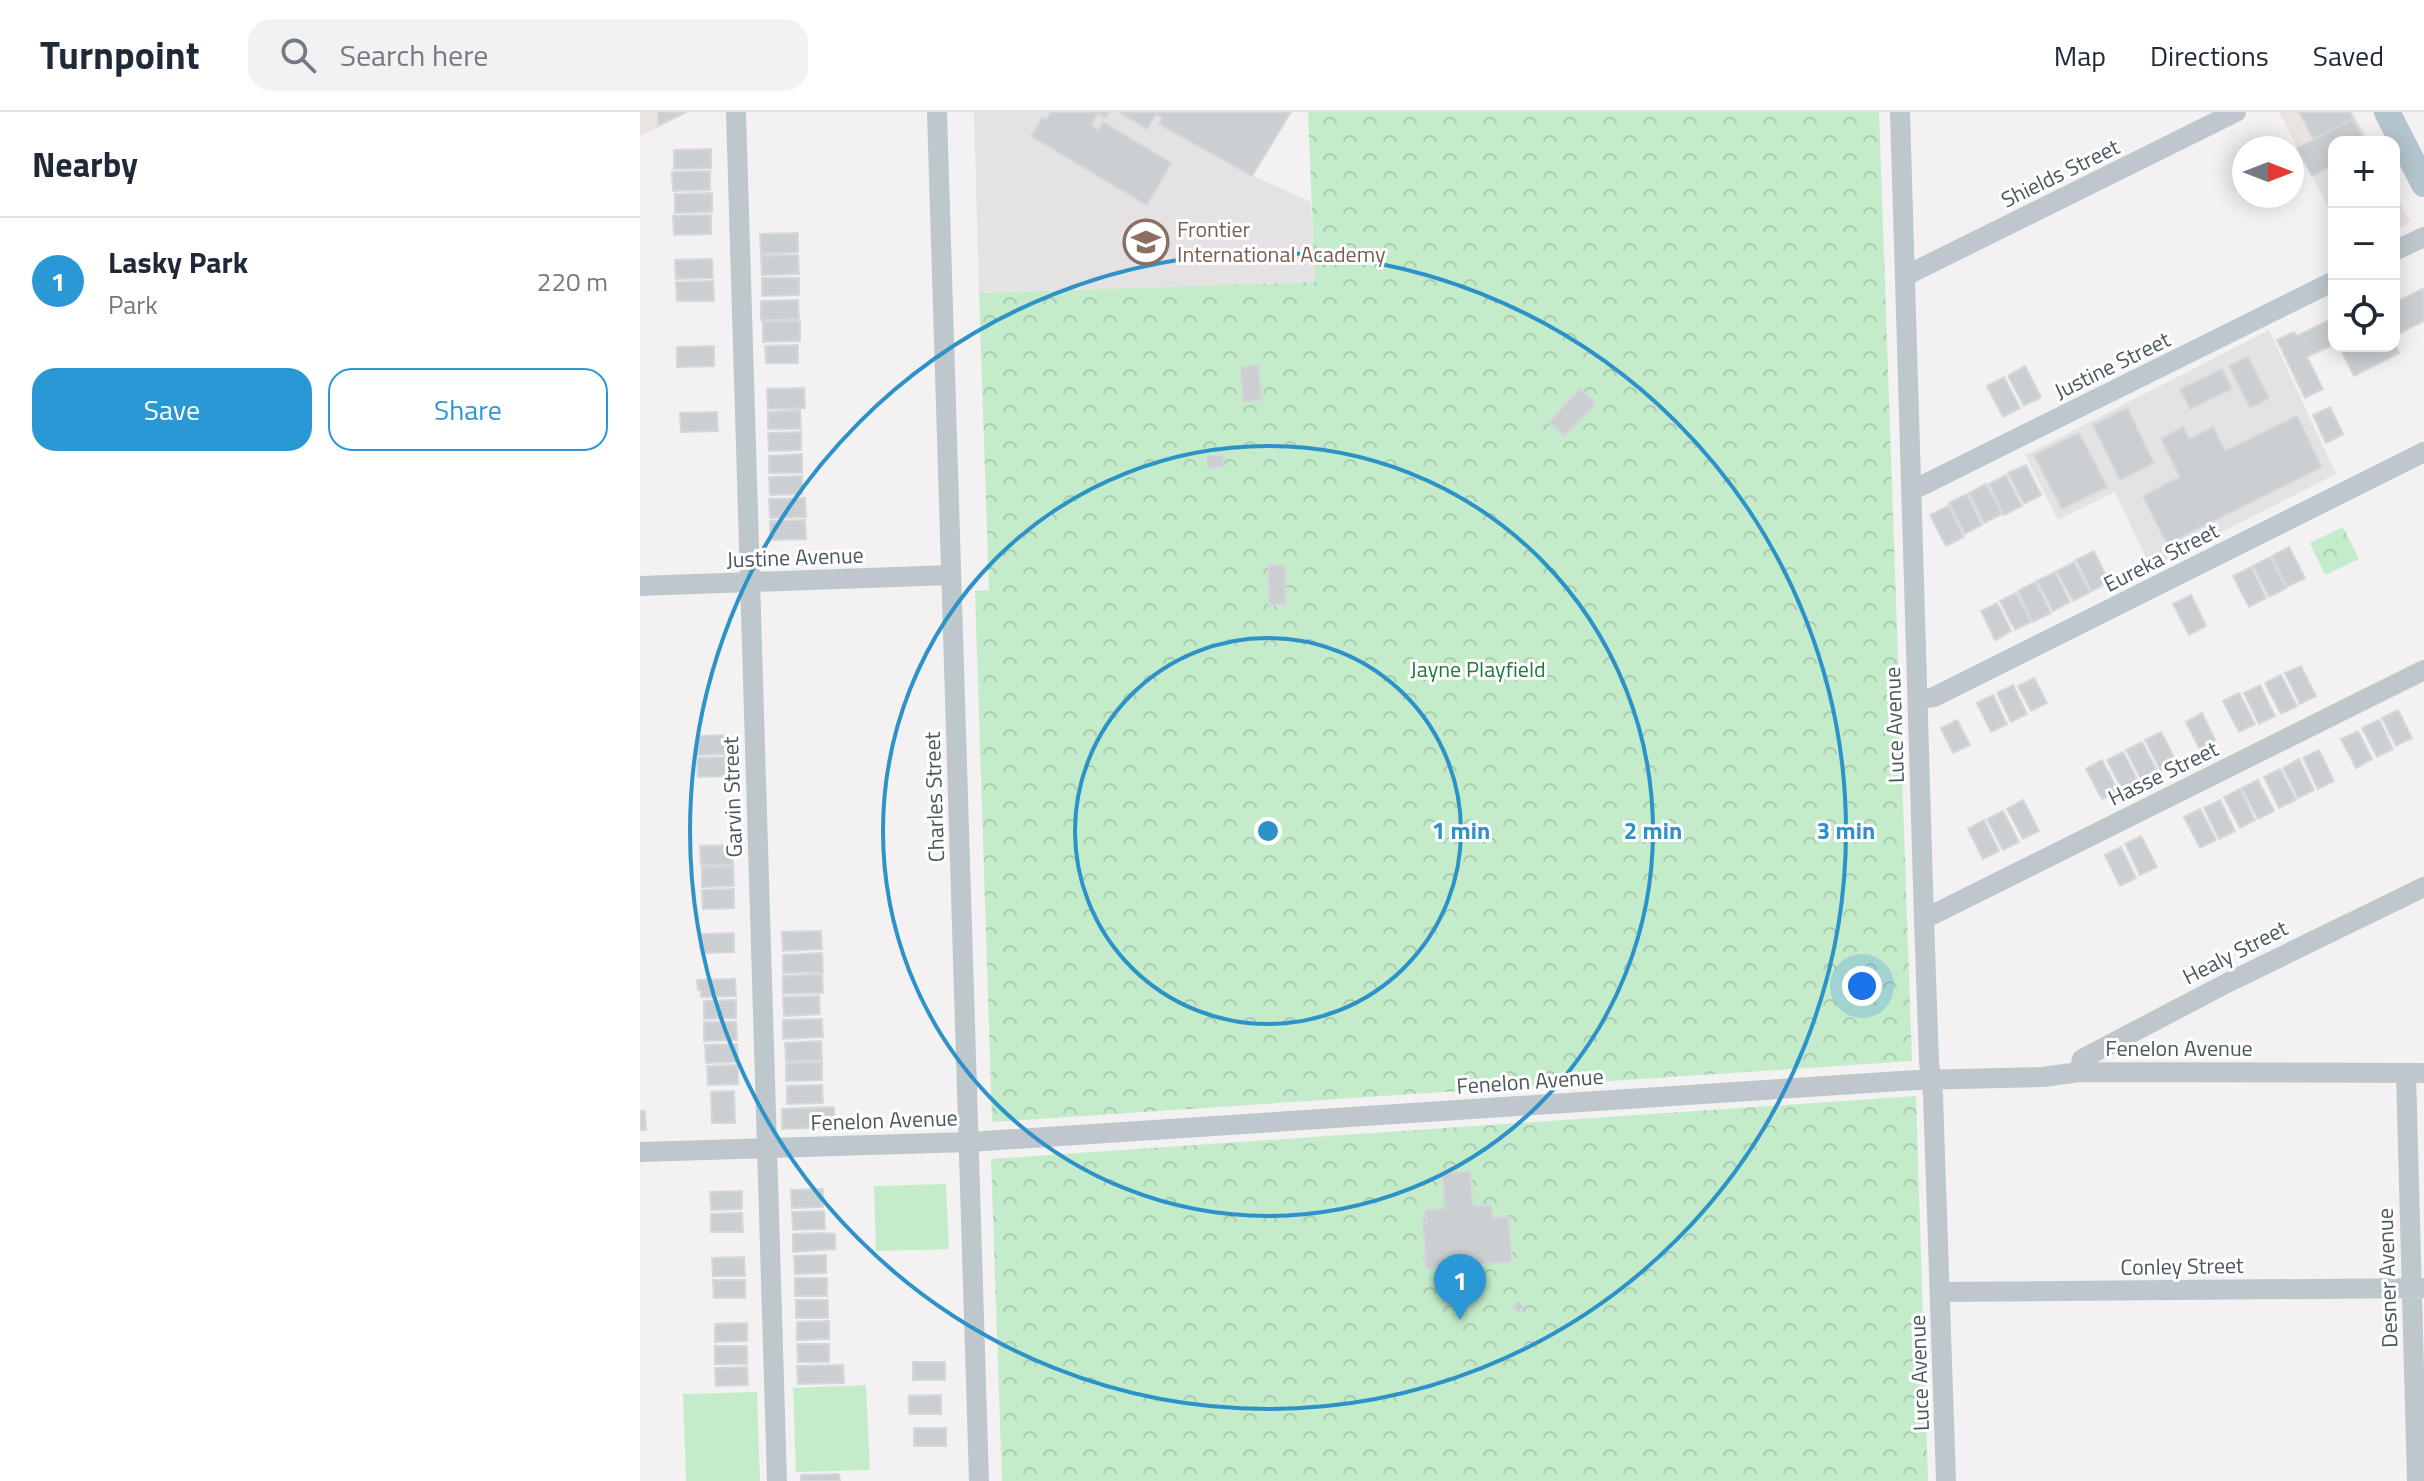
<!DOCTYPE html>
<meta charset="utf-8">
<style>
:root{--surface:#fff;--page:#f2f2f3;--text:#1f2937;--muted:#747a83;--line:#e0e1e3;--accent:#2998d4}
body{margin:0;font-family:"Titillium Web",sans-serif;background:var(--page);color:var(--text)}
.controls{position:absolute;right:24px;top:24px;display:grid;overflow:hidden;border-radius:16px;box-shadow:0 4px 20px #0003}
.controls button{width:72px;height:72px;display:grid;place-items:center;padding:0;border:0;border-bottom:2px solid var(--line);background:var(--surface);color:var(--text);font:40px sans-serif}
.compass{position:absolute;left:1592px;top:24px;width:72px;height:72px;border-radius:50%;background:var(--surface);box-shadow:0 4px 20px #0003;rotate:90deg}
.you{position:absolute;left:1222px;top:874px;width:28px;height:28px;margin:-20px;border:6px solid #fff;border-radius:50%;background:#1a73e8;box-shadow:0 0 0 12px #1a73e833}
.badge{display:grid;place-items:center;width:52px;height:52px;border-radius:50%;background:var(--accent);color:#fff;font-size:26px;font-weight:700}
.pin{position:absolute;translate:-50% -66px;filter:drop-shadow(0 2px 4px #0008)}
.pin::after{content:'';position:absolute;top:42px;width:28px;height:24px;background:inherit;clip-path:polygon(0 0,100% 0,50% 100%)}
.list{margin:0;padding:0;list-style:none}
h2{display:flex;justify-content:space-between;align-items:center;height:104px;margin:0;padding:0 32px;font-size:34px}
h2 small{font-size:26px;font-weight:400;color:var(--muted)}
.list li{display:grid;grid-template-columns:52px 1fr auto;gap:24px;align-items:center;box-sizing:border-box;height:128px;padding:0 32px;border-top:2px solid var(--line)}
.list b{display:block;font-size:30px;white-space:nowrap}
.list p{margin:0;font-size:26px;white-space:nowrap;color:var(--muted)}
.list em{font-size:26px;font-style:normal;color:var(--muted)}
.actions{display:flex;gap:16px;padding:24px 32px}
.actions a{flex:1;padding:18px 0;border:2px solid var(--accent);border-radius:24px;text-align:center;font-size:28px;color:var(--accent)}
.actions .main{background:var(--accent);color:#fff}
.icon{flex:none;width:44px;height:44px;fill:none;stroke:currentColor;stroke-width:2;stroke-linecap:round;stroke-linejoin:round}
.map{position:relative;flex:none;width:1784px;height:1369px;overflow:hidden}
header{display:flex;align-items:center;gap:48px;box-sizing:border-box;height:112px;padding:0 40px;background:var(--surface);border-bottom:2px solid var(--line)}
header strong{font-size:38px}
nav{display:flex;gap:44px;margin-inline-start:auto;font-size:28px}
.search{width:560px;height:72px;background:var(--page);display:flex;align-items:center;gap:20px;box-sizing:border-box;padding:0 28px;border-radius:24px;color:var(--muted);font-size:30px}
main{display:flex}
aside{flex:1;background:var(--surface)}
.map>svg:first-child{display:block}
.commercial{fill:#e9e4df}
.education{fill:#e4e2e3}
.green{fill:#c4eccb}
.park{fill:url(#park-crowns)}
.building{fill:#cbcfd2;stroke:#d5d8db;stroke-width:2}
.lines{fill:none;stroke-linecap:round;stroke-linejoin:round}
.minor{stroke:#bec8cc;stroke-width:20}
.major{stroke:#b3c5cd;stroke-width:26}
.ring{fill:none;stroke:#2c92c8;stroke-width:4}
.labels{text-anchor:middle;stroke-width:6;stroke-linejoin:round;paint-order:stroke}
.street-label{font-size:22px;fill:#4a585d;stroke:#fff}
.education-label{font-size:22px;fill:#785e54;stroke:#fff;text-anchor:start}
.park-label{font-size:22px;fill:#20793a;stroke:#fff}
.centre{fill:#2c92c8;stroke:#fff;stroke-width:4}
.ring-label{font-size:24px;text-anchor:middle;font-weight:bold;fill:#2c92c8;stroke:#fff;stroke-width:6;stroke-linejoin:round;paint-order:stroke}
</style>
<header>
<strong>Turnpoint</strong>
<div class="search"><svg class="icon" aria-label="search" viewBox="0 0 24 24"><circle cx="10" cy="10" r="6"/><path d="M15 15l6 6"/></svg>Search here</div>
<nav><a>Map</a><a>Directions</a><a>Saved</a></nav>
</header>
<main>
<aside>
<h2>Nearby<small></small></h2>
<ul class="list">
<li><span class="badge">1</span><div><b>Lasky Park</b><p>Park</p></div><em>220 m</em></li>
</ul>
<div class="actions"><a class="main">Save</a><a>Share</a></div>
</aside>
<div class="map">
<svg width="1784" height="1369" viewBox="0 0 1784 1369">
<defs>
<pattern id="park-crowns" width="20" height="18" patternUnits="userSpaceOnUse" patternTransform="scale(2)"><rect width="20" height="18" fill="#c4eccb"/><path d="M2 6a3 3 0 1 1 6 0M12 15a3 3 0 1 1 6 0" fill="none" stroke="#aaccb1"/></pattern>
</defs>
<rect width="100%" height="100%" fill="#f3f1f1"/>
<path class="commercial" d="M0,0H50L0,24Z
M1639,0H1713L1729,30H1694V106Z
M1754,79L1770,110L1754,119Z"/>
<path class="education" d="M334,0H651L613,64L671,90L675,170L339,181Z
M1629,218L1696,362L1511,456L1475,380L1418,408L1385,343Z"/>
<path class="green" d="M306,1072L309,1137L236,1139L234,1074Z
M226,1273L230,1358L156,1360L153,1276Z
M117,1280L120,1369H46L43,1282Z"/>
<path class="park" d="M668,0H1239L1272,949L352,1010L335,479L349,478L339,181L675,170Z
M1703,415L1719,447L1685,463L1670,431Z
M1276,984L1288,1369H362L351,1047Z"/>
<path class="building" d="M18,0H46L18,14Z
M411,0H469L465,6L458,1L451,13L459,18L463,10L531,51L507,93L391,24L402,6L406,8Z
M479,0H651L612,64L519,12L522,6L516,2L507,17Z
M1659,0H1710L1713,7L1673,27Z
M1713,7L1725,30H1694V52L1672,64L1657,36Z
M71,37V56L34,57V38Z
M70,59V78L33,79L32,60Z
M72,81V100L35,101V82Z
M71,103V122L34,123L33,104Z
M158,121V140L121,142L120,122Z
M158,143L159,162L122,163L121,144Z
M72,147L73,166L36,167L35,148Z
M122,166H159V183L122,184Z
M73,169L74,189H37L36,170Z
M1784,176V209L1754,224V191Z
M158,188L159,207L121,208V189Z
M1694,206V224L1687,209Z
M160,209V229L123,230V210Z
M1687,209L1694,224V232L1667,245L1683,277L1665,286L1637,228L1654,220L1657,224Z
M1754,231L1759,241L1714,264L1699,234H1754Z
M158,233V251H126L125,234Z
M74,234V254L37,255V235Z
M1608,245L1629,286L1610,296L1589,254Z
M618,253L622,288L603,290L600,255Z
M1385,254L1401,285L1384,294L1368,264Z
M1582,257L1592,277L1550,297L1540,277Z
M1364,265L1380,296L1363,305L1347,274Z
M164,276L165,296L128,297L127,277Z
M940,276L956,291L925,324L909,310Z
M1690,295L1703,322L1686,331L1673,303Z
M1487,296L1514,351L1480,368L1453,313Z
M160,298L161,317H128V300Z
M77,300L78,319L41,320L40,301Z
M1657,304L1682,355L1527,432L1503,384L1540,365L1521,327L1543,315L1549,327L1573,315L1585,339Z
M161,320V338L129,339L128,321Z
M1439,321L1467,375L1422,397L1394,343Z
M162,342V361H129V344Z
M583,343L584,355L567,356V344Z
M1386,353L1401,383L1384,392L1368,361Z
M1366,363L1382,394L1364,403L1349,372Z
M162,364V382L130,383L129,365Z
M1346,372L1362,402L1344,411L1329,381Z
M1327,382L1342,413L1325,422L1309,391Z
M165,386L166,405L130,406L129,387Z
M1308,394L1324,425L1306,434L1290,403Z
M165,408L166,427L130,428V409Z
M1649,435L1665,466L1647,475L1632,444Z
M1454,439L1469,470L1452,479L1436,448Z
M1630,445L1646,476L1629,485L1613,454Z
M1434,450L1450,480L1433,489L1417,459Z
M628,453H645L646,492L629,493Z
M1611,455L1626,486L1609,495L1593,464Z
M1415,460L1430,490L1413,499L1397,469Z
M1395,470L1411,501L1393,510L1378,479Z
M1376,481L1391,510L1375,518L1360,489Z
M1551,483L1566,514L1549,523L1533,492Z
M1357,491L1371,519L1355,528L1341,499Z
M1661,554L1676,584L1660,592L1645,561Z
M1641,563L1657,594L1641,602L1625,571Z
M1394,566L1407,591L1391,599L1378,574Z
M1373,573L1387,602L1371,610L1357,581Z
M1620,573L1635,604L1619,612L1604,581Z
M1599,581L1615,612L1599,620L1583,589Z
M1353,583L1367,612L1351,620L1337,591Z
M1758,598L1772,626L1756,634L1742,606Z
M1562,601L1577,632L1561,640L1546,610Z
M1317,608L1330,633L1313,641L1301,616Z
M1739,608L1753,637L1737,645L1722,616Z
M1718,619L1732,647L1716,656L1701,627Z
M1521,620L1537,651L1521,659L1505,628Z
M89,623V642L58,643L57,624Z
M1502,630L1518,661L1502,669L1486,638Z
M1679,638L1694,669L1678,677L1663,646Z
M1483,640L1499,671L1483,679L1467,648Z
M89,645V664L58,665L57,646Z
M1659,647L1674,678L1658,686L1643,656Z
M1462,648L1478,679L1462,687L1446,657Z
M1640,657L1656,688L1639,696L1624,665Z
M1618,668L1634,699L1618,707L1602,676Z
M1600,677L1615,708L1600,716L1584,685Z
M1383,688L1399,719L1383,727L1367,697Z
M1580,688L1595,719L1579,727L1564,696Z
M1560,697L1576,728L1560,736L1544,705Z
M1363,699L1379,730L1363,738L1347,707Z
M1344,708L1359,739L1343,747L1328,717Z
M1501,724L1517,755L1500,763L1485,732Z
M92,733L93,753H61L60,734Z
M1481,735L1496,766L1480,774L1465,743Z
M93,754L94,774L62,775V755Z
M94,777V796L63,797L62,778Z
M181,819L182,837L143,839L142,820Z
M94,821V840L63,841L62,822Z
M182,841L183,860L143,861V843Z
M182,862L183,881L143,882V864Z
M95,867L96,884L61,885V878H58L57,868Z
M179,884L180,902L144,904L143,885Z
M96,888V906L64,907V889Z
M182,907L183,925L143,927V908Z
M64,910H96L97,928L64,929Z
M181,929L182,948L146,949L145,931Z
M97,932L98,950L66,951L65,933Z
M182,950V968L146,969V951Z
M98,953V972L68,973L67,954Z
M182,973L183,991L147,992V974Z
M94,979L95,1011H72L71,980Z
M194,995L195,1015L142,1017V997Z
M0,999H5L6,1018H0Z
M830,1059L833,1094L851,1093L853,1106L869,1105L872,1150L786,1156L783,1111H786L785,1098L805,1096L802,1061Z
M183,1077V1095L152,1096L151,1078Z
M102,1079V1097L71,1098L70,1080Z
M184,1099L185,1117L153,1118L152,1100Z
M102,1101L103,1120H71V1102Z
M185,1121L195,1122V1137L153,1140V1122Z
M186,1143V1161L155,1162L154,1144Z
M104,1145L105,1164H73L72,1146Z
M155,1166H187V1184H155Z
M73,1168H105V1186H74Z
M156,1188H188V1206H156Z
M878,1189L884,1194L879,1201L873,1196Z
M189,1209V1227L157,1228V1210Z
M107,1211V1229L75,1230V1212Z
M157,1232H189V1250H158Z
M75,1234H107V1252H75Z
M273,1250H305V1268H273Z
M203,1253L204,1271L158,1272L157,1254Z
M107,1255L108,1273L76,1274L75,1256Z
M301,1283V1302H269V1284Z
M274,1316H306V1334H274Z
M199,1362L200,1369H161V1363Z"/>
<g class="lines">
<path class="minor" d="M96,0L137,1369
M297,0L339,1369
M1260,0L1284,807L1289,950L1293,983L1306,1369
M1754,139L1784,125
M1265,164L1596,0
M1271,379L1694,169
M0,474L311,463
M1278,588L1294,585L1784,340
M1284,807L1784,558
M1439,960L1442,947L1587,871L1784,775
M1766,961L1777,1369
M0,1040L329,1030L1276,968L1403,965L1439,960L1784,961
M1300,1180L1784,1176"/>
<path class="major" d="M1747,0L1784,72"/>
</g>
<g class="ring">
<circle cx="628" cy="719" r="193"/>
<circle cx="628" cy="719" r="385"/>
<circle cx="628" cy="719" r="578"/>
</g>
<defs>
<g id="school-ring" transform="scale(2.3)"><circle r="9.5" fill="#fff" stroke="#8d6e63" stroke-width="1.5"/><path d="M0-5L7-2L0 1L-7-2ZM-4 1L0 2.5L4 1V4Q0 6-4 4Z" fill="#8d6e63"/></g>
</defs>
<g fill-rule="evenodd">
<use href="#school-ring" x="506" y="130"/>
</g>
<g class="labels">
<g class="street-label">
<text transform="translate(1420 61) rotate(-26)" y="8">Shields Street</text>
<text transform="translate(1472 253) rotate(-26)" y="8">Justine Street</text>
<text transform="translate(155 445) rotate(-2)" y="8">Justine Avenue</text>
<text transform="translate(1521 445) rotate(-27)" y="8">Eureka Street</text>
<text transform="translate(1254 613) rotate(-92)" y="8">Luce Avenue</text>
<text transform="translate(1523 661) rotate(-26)" y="8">Hasse Street</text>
<text transform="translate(92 685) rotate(-92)" y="8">Garvin Street</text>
<text transform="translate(294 685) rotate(-92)" y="8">Charles Street</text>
<text transform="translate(1595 840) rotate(-27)" y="8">Healy Street</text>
<text x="1539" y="944">Fenelon Avenue</text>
<text transform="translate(890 969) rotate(-4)" y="8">Fenelon Avenue</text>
<text transform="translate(244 1008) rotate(-2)" y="8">Fenelon Avenue</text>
<text transform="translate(1542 1154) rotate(-1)" y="8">Conley Street</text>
<text transform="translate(1747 1166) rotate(-92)" y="8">Desner Avenue</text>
<text transform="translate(1279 1261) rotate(-92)" y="8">Luce Avenue</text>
</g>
<g class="education-label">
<text x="537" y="125">Frontier<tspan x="537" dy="25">International Academy</tspan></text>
</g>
<g class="park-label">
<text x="838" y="565">Jayne Playfield</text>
</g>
</g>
<circle cx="628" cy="719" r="12" class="centre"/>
<g class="ring-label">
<text x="821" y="727">1 min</text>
<text x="1013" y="727">2 min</text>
<text x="1206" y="727">3 min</text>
</g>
</svg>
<div class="controls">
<button>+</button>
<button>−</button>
<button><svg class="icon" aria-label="locate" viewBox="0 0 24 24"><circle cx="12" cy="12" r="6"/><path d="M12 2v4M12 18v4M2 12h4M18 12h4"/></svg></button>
</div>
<svg class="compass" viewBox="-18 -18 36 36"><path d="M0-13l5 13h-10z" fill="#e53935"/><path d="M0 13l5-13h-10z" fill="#747a83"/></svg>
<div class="you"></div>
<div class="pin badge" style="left:820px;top:1208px">1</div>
</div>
</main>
